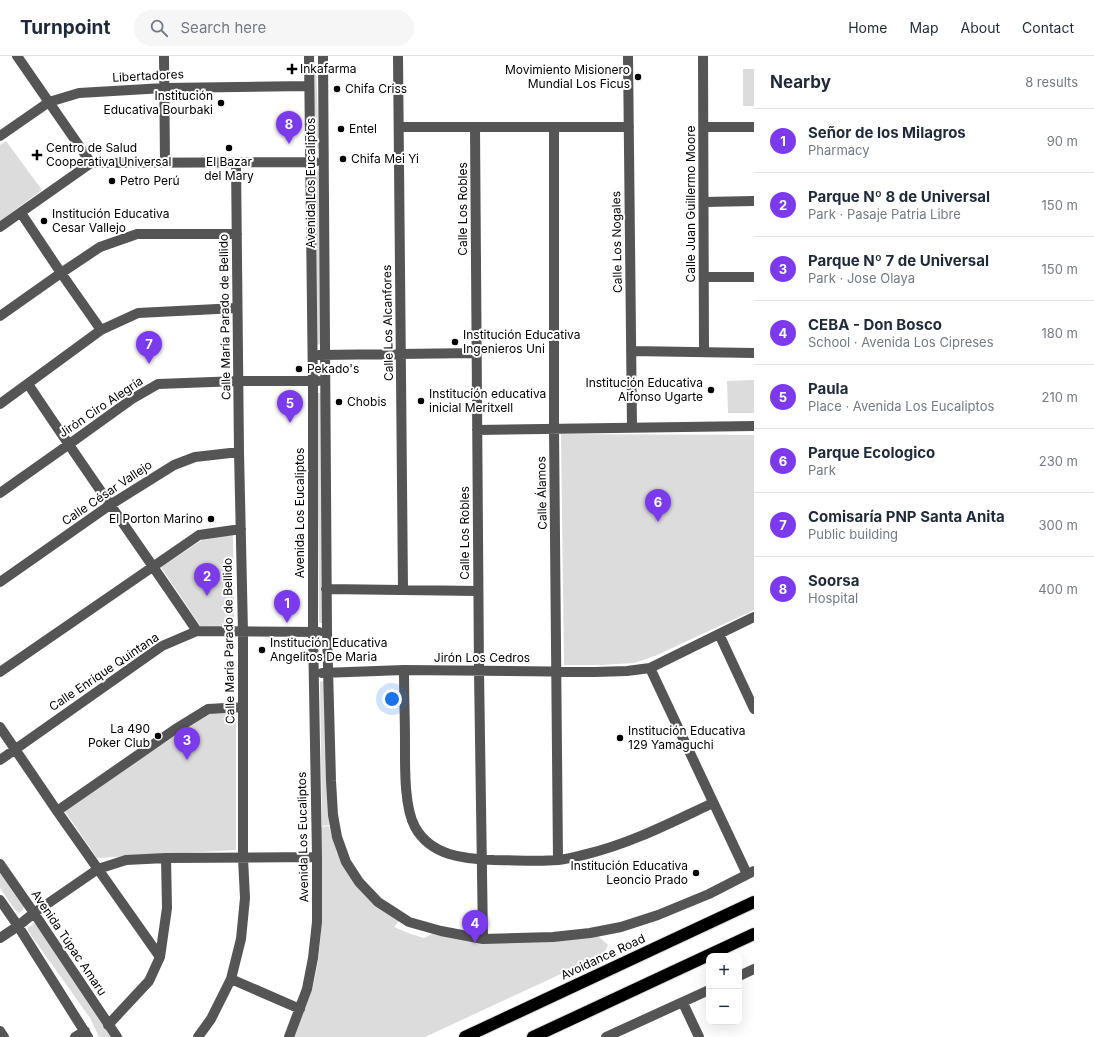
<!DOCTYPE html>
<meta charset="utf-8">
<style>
:root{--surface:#fff;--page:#f6f6f7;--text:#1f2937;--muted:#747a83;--line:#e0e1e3;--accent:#7c3aed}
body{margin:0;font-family:Inter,sans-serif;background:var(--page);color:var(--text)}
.controls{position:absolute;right:12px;bottom:12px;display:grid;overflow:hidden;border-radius:8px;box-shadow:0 4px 16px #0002}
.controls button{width:36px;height:36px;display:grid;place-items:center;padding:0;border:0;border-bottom:1px solid var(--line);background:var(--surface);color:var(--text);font:20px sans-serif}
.you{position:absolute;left:392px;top:643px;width:14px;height:14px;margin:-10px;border:3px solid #fff;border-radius:50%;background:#1a73e8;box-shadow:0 0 0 6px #1a73e833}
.badge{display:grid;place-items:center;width:26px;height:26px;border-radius:50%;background:var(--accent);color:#fff;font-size:13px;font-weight:700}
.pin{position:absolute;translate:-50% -33px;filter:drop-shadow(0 1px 2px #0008)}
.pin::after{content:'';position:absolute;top:21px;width:14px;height:12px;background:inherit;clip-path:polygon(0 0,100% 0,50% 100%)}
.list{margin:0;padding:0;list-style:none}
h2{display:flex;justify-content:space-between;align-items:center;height:52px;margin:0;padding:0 16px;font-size:17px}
h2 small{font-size:13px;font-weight:400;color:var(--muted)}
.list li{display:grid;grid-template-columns:26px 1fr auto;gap:12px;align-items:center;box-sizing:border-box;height:64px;padding:0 16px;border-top:1px solid var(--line)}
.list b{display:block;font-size:15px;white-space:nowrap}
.list p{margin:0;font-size:13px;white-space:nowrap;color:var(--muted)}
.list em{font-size:13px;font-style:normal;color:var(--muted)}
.icon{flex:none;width:22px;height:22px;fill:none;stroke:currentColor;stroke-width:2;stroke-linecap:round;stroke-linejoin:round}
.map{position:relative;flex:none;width:754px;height:981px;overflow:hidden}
header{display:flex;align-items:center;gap:24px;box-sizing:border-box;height:56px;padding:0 20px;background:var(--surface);border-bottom:1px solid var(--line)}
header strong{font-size:19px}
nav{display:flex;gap:22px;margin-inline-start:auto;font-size:14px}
.search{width:280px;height:36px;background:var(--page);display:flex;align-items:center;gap:10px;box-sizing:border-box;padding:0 14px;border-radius:22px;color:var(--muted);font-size:15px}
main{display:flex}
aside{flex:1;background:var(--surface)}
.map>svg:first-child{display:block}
.green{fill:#dcdcdc}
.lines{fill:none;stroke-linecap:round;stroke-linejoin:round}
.highway-casing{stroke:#dbdbdb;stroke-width:14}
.minor{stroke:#555;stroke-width:10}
.highway{stroke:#000;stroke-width:12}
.poi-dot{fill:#000;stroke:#fff;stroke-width:1.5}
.labels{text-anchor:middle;stroke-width:4;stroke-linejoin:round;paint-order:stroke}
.poi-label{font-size:12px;fill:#000;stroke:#fff;text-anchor:start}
.street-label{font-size:12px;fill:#000;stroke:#fff}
</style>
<header>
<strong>Turnpoint</strong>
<div class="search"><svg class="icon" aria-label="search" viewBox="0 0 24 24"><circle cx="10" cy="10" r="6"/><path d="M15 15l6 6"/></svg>Search here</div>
<nav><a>Home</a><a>Map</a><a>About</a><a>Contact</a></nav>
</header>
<main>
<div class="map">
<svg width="754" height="981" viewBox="0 0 754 981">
<rect width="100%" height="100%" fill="#fff"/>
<path class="green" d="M313,10H316L319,92H314Z
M743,13H754V50H743Z
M6,85L42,134L0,165V89Z
M319,115L321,288L316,289L314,116Z
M754,324V357H728L727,325Z
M317,337H321L324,567H320L319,566Z
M561,378L754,379V554L655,600L634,607L601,609H564Z
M233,479L234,569L201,571L161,511L205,482Z
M323,625L324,626L329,769L322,770L320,626Z
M213,654H236V794L97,802L64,754Z
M329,770L337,797L346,813L371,844L399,865L394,871L411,878L424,882L432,878L461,883L597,879L608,889L604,898L425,981H293C300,964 308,947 313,930C326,878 321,823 321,771Z
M0,816L24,850L23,854L19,857L15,854L0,832Z
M34,867L37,869L112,981H99L90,962L28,875V872Z"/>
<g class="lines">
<g class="highway-casing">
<path id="highway" d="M465,981L754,846
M533,981L754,878"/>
</g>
<path class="minor" d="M17,0L91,107
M164,0L165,107
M323,0L327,575L331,725L333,759L337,781L346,806L359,826L378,846L409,866L441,875L483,883L553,881L590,877L621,871L658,859L709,838L754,815
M398,0L403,534
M628,0L632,372
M703,0L704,296
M399,71H629
M475,71L479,615L483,883
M554,71V374L558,804
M704,71H754
M0,80L49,46L79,37L164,32L309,30
M91,107L315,106
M704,146L754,145
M21,157L61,217L101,274
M0,171L91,107
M704,221H754
M0,260L61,217L100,191L137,178H237
M631,295L754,297
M319,299L477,297
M28,328C83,411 141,492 197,575
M0,348L101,274L138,257L237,252
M477,374L754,370
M0,437L68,389L132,343L158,328L239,325H318
M0,526L110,449L174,409L195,401L239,396
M326,533L478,535
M719,578L754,653
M650,612L747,818
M404,614C404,639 405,663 405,687C405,710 404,751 415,771C431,800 464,803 494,804C515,804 537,806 558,804C568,803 578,800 587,798C632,787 672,766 713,747
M0,616L199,479L241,473
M322,617L404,614L595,616L627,615L650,612L719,578L754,561
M0,671L57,755L160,901
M0,704L162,590L197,575L319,576
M57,755L174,674L208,653L243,651
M0,808L34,857L117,981
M0,844L18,870L88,981
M0,882L18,870L34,857L98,813L126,804L166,802L317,801
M739,920L754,913
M231,923L300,953
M683,947L699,981
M108,969L149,925L160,901L167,852L166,802
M0,975L4,981
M75,981L85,975
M198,981L211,963L231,923L241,883L245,842L243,802V576L239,396L236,106
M289,981L307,933L313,902L317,866V801L313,576V335L309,0
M606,981L709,934"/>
<use href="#highway" class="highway"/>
</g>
<g class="poi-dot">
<path d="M290 7h4v4h4v4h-4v4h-4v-4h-4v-4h4z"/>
<circle cx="638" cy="21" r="4"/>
<circle cx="337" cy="33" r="4"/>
<circle cx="221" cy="47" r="4"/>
<circle cx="341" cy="73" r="4"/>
<circle cx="229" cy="92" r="4"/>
<path d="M35 93h4v4h4v4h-4v4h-4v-4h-4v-4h4z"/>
<circle cx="343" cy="103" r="4"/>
<circle cx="112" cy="125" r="4"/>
<circle cx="44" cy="165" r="4"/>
<circle cx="455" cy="286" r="4"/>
<circle cx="299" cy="313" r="4"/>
<circle cx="711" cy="334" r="4"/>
<circle cx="421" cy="345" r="4"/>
<circle cx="339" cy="346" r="4"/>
<circle cx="211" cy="463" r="4"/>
<circle cx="262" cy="594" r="4"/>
<circle cx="158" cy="680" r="4"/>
<circle cx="620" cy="682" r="4"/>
<circle cx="696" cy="817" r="4"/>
</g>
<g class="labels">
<g class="poi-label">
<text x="300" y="17">Inkafarma</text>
<text x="630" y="18" text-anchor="end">Movimiento Misionero<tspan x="630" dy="14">Mundial Los Ficus</tspan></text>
<text x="345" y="37">Chifa Criss</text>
<text x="213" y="44" text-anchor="end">Institución<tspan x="213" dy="14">Educativa Bourbaki</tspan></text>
<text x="349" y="77">Entel</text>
<text x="46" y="96">Centro de Salud<tspan x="46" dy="14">Cooperativa Universal</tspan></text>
<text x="351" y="107">Chifa Mei Yi</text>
<text x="229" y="110" text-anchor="middle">El Bazar<tspan x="229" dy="14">del Mary</tspan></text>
<text x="120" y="129">Petro Perú</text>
<text x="52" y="162">Institución Educativa<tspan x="52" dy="14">Cesar Vallejo</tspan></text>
<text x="463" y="283">Institución Educativa<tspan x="463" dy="14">Ingenieros Uni</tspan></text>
<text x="307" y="317">Pekado's</text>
<text x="703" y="331" text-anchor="end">Institución Educativa<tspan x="703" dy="14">Alfonso Ugarte</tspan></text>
<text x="429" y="342">Institución educativa<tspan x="429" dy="14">inicial Meritxell</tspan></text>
<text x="347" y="350">Chobis</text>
<text x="203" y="467" text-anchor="end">El Porton Marino</text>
<text x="270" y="591">Institución Educativa<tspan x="270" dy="14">Angelitos De Maria</tspan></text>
<text x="150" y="677" text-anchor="end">La 490<tspan x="150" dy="14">Poker Club</tspan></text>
<text x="628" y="679">Institución Educativa<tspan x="628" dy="14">129 Yamaguchi</tspan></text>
<text x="688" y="814" text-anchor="end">Institución Educativa<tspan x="688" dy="14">Leoncio Prado</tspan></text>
</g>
<g class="street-label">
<text transform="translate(148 20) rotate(-3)" y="4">Libertadores</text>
<text transform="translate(311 127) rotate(-90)" y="4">Avenida Los Eucaliptos</text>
<text transform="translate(691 148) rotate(-90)" y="4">Calle Juan Guillermo Moore</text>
<text transform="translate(463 153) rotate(-90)" y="4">Calle Los Robles</text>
<text transform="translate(617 186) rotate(-91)" y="4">Calle Los Nogales</text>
<text transform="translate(225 261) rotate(-91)" y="4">Calle María Parado de Bellido</text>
<text transform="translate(388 267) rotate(-91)" y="4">Calle Los Alcanfores</text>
<text transform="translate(101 351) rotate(-34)" y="4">Jirón Ciro Alegría</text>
<text transform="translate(107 437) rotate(-34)" y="4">Calle César Vallejo</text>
<text transform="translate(542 437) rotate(-91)" y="4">Calle Álamos</text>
<text transform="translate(300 457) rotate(-90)" y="4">Avenida Los Eucaliptos</text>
<text transform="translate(465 477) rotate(-90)" y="4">Calle Los Robles</text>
<text transform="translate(229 585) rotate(-91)" y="4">Calle María Parado de Bellido</text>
<text x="482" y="606">Jirón Los Cedros</text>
<text transform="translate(104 616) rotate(-34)" y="4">Calle Enrique Quintana</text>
<text transform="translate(303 781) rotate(-91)" y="4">Avenida Los Eucaliptos</text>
<text transform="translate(69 887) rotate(56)" y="4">Avenida Túpac Amaru</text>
<text transform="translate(603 901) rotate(-25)" y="4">Avoidance Road</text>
</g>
</g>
</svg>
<div class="controls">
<button>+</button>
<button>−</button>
</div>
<div class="you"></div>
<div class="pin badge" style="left:287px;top:567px">1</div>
<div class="pin badge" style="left:207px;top:540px">2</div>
<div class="pin badge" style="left:187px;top:704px">3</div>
<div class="pin badge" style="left:475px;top:887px">4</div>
<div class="pin badge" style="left:290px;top:367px">5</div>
<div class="pin badge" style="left:658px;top:466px">6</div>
<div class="pin badge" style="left:149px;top:308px">7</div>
<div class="pin badge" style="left:289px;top:88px">8</div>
</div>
<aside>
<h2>Nearby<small>8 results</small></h2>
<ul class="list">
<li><span class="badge">1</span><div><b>Señor de los Milagros</b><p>Pharmacy</p></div><em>90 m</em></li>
<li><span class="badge">2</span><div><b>Parque Nº 8 de Universal</b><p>Park · Pasaje Patria Libre</p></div><em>150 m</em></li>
<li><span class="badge">3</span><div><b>Parque Nº 7 de Universal</b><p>Park · Jose Olaya</p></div><em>150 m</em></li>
<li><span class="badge">4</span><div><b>CEBA - Don Bosco</b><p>School · Avenida Los Cipreses</p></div><em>180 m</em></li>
<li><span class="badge">5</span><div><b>Paula</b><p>Place · Avenida Los Eucaliptos</p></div><em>210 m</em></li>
<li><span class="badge">6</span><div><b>Parque Ecologico</b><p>Park</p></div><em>230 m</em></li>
<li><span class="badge">7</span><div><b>Comisaría PNP Santa Anita</b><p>Public building</p></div><em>300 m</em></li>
<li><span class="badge">8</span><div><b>Soorsa</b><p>Hospital</p></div><em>400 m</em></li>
</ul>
</aside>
</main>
